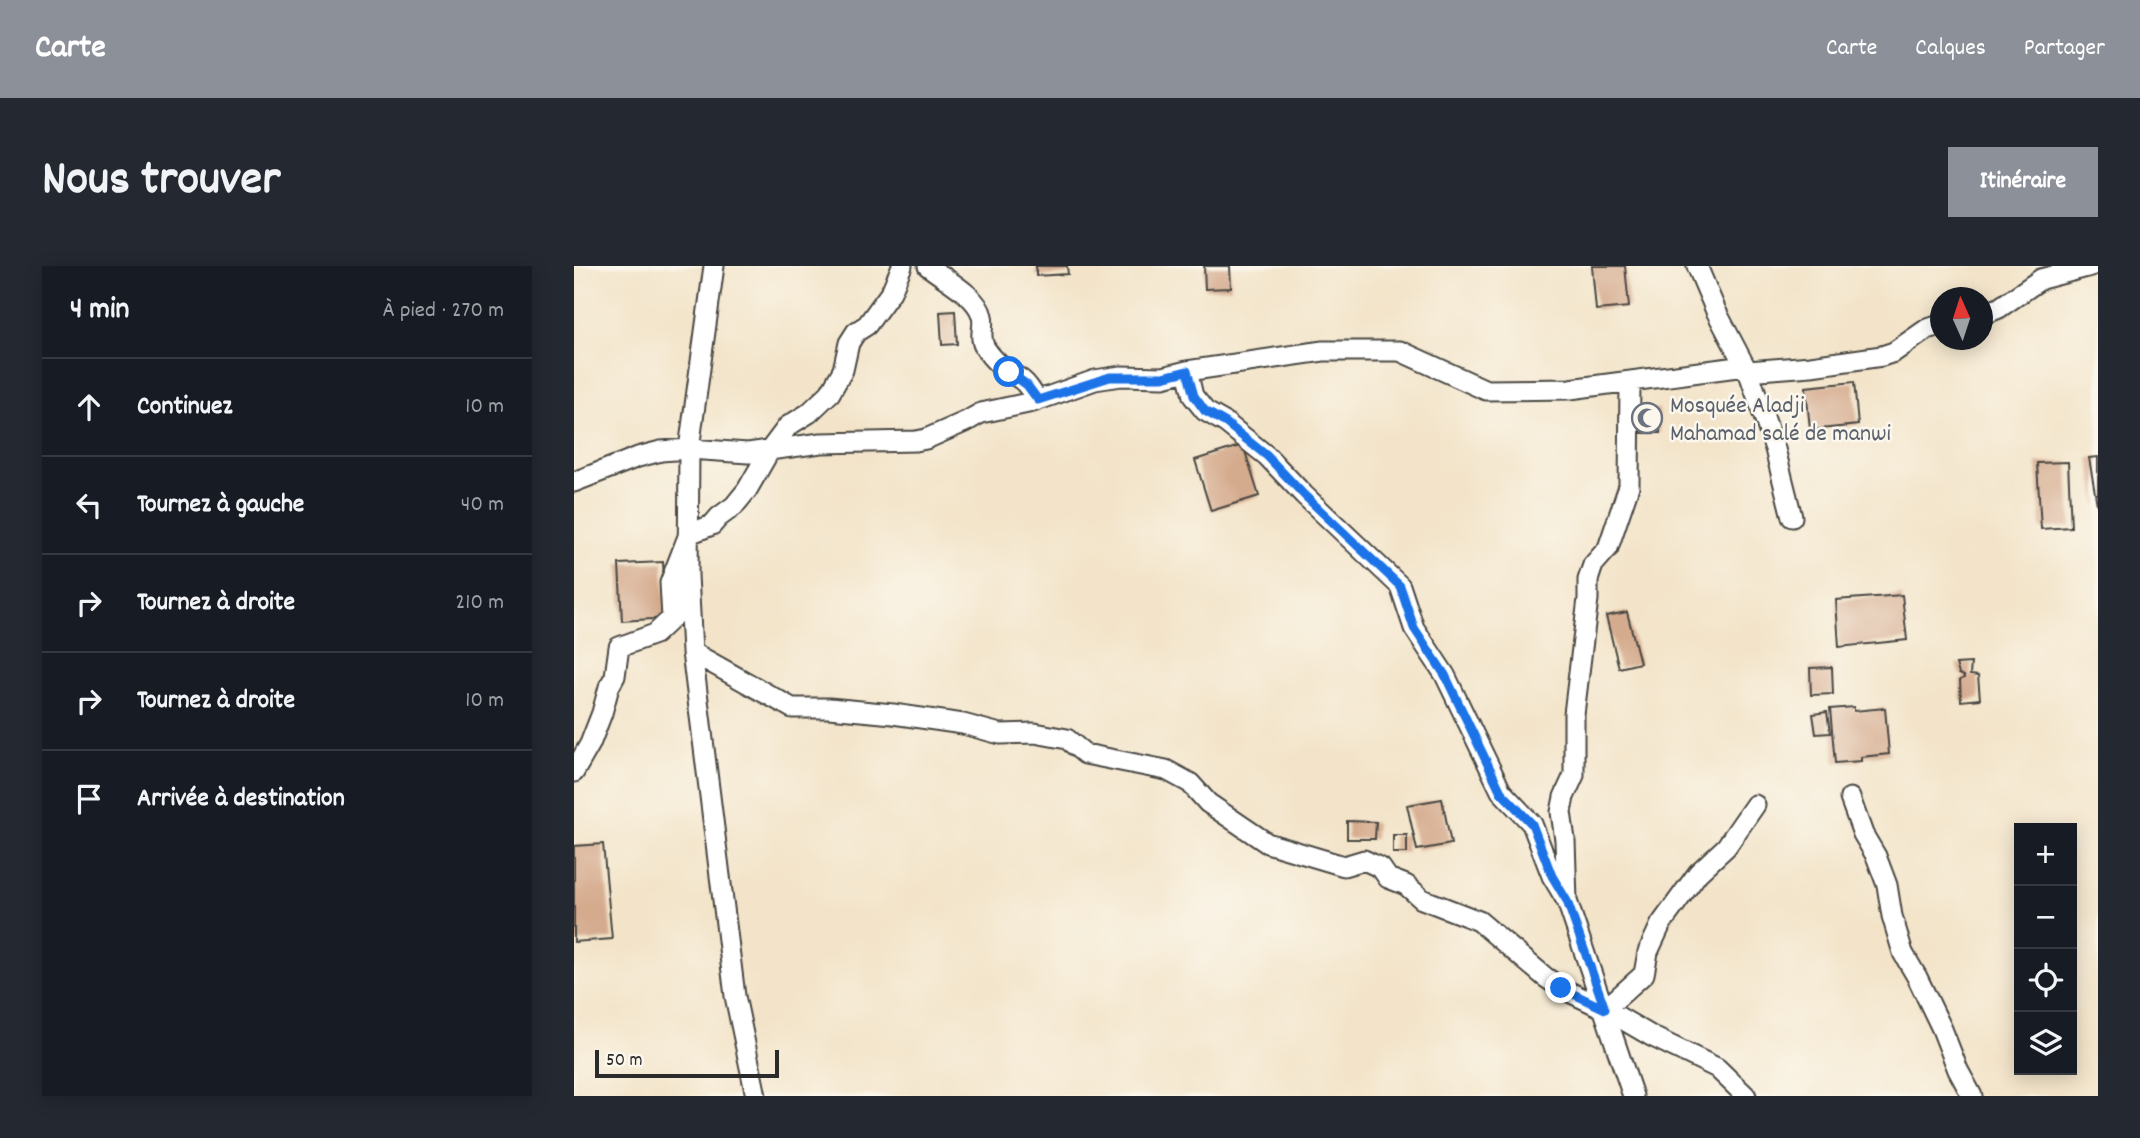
<!DOCTYPE html>
<html lang="fr">
<meta charset="utf-8">
<style>
:root{--surface:#171b24;--page:#242831;--text:#f1f3f6;--muted:#9ea1a6;--line:#363941;--accent:#8c9099}
body{margin:0;font-family:Dekko,sans-serif;background:var(--page);color:var(--text)}
.controls{position:absolute;right:21px;bottom:21px;display:grid;overflow:hidden;border-radius:0px;box-shadow:0 4px 18px #0003}
.controls button{width:63px;height:63px;display:grid;place-items:center;padding:0;border:0;border-bottom:2px solid var(--line);background:var(--surface);color:var(--text);font:35px sans-serif}
.compass{position:absolute;left:1356px;top:21px;width:63px;height:63px;border-radius:50%;background:var(--surface);box-shadow:0 4px 18px #0003;rotate:357deg}
.scale{position:absolute;left:21px;bottom:18px;width:184px;box-sizing:border-box;padding-left:7px;border:4px solid #2b2b2b;border-top:0;font-size:19px;line-height:24px;white-space:nowrap;color:#2b2b2b;-webkit-text-stroke:5px #fbf7ec;paint-order:stroke}
.stop{position:absolute;width:21px;height:21px;margin:-16px;border:5px solid #1a73e8;border-radius:50%;background:#fff}
.stop.end{background:#1a73e8;border-color:#fff;box-shadow:0 2px 7px #0008}
.list{margin:0;padding:0;list-style:none}
h2{display:flex;justify-content:space-between;align-items:center;height:91px;margin:0;padding:0 28px;font-size:30px}
h2 small{font-size:23px;font-weight:400;color:var(--muted)}
.list li{display:grid;grid-template-columns:46px 1fr auto;gap:21px;align-items:center;box-sizing:border-box;height:98px;padding:0 28px;border-top:2px solid var(--line)}
.list b{display:block;font-size:26px;white-space:nowrap}
.list em{font-size:23px;font-style:normal;color:var(--muted)}
.icon{flex:none;width:38px;height:38px;fill:none;stroke:currentColor;stroke-width:2;stroke-linecap:round;stroke-linejoin:round}
.map{position:relative;flex:none;width:1524px;height:830px;overflow:hidden;border-radius:0px}
header{display:flex;align-items:center;gap:42px;box-sizing:border-box;height:98px;padding:0 35px;background:var(--accent);color:#fff}
header strong{font-size:33px}
nav{display:flex;gap:38px;margin-inline-start:auto;font-size:24px}
.intro{display:flex;align-items:center;justify-content:space-between;box-sizing:border-box;height:168px;padding:0 42px}
h1{margin:0;font-size:49px}
.button{padding:18px 32px;border-radius:0px;background:var(--accent);color:#fff;font-size:24px;font-weight:700}
main{display:flex;gap:42px;padding:0 42px}
aside{flex:1;background:var(--surface);border-radius:0px;box-shadow:0 4px 18px #0003}
.map>svg:first-child{display:block}
.building{fill:#d5ab8e}
.lines{fill:none;stroke-linecap:round;stroke-linejoin:round}
.minor-casing{stroke:#494743;stroke-width:23}
.minor{stroke:#fff;stroke-width:19}
.route{stroke:#1a73e8;stroke-width:9}
.labels{text-anchor:middle;stroke-width:5;stroke-linejoin:round;paint-order:stroke}
.worship-label{font-size:24px;fill:#5b616d;stroke:#fbf7ec;text-anchor:start}
</style>
<header>
<strong>Carte</strong>
<nav><a>Carte</a><a>Calques</a><a>Partager</a></nav>
</header>
<div class="intro"><h1>Nous trouver</h1><a class="button">Itinéraire</a></div>
<main>
<aside>
<h2>4 min<small>À pied · 270 m</small></h2>
<ul class="list">
<li><svg class="icon" aria-label="ahead" viewBox="0 0 24 24"><path d="M12 20V5M6 11l6-6 6 6"/></svg><div><b>Continuez</b></div><em>10 m</em></li>
<li><svg class="icon" aria-label="left" viewBox="0 0 24 24"><path d="M17 20v-9H6M10 6l-5 5 5 5"/></svg><div><b>Tournez à gauche</b></div><em>40 m</em></li>
<li><svg class="icon" aria-label="right" viewBox="0 0 24 24"><path d="M7 20v-9h11M14 6l5 5-5 5"/></svg><div><b>Tournez à droite</b></div><em>210 m</em></li>
<li><svg class="icon" aria-label="right" viewBox="0 0 24 24"><path d="M7 20v-9h11M14 6l5 5-5 5"/></svg><div><b>Tournez à droite</b></div><em>10 m</em></li>
<li><svg class="icon" aria-label="arrive" viewBox="0 0 24 24"><path d="M6 21V4h12l-3 4 3 4H6"/></svg><div><b>Arrivée à destination</b></div></li>
</ul>
</aside>
<div class="map">
<svg width="1524" height="830" viewBox="0 0 1524 830">
<rect width="100%" height="100%" fill="#fbf7ec"/>
<filter id="ink" filterUnits="userSpaceOnUse"><feTurbulence type="fractalNoise" baseFrequency=".0143" numOctaves="2"/><feDisplacementMap in="SourceGraphic" scale="14" xChannelSelector="R" yChannelSelector="G"/><feConvolveMatrix kernelMatrix="1 2 1 2 8 2 1 2 1" color-interpolation-filters="sRGB"/></filter>
<filter id="wash" filterUnits="userSpaceOnUse"><feTurbulence type="fractalNoise" baseFrequency=".00686" numOctaves="4" result="noise"/><feDisplacementMap in="SourceGraphic" scale="28" xChannelSelector="R" yChannelSelector="G"/><feGaussianBlur stdDeviation="1.57" result="paint"/><feColorMatrix in="noise" values="0 0 0 0 0 0 0 0 0 0 0 0 0 0 0 0 0 1.4 0 .05"/><feComposite in="paint" operator="in"/></filter>
<g filter="url(#wash)">
<rect width="100%" height="100%" fill="#f3e4c9"/>
<g id="blocks">
<path class="building" d="M462,0H493L494,8L462,10Z
M630,0H656L657,22L631,23Z
M1018,0H1051L1055,41L1022,44Z
M381,45L383,78L368,79L366,46Z
M1280,116L1284,159L1236,164L1232,121Z
M1067,143H1085L1086,167H1068Z
M669,179L685,230L637,245L621,194Z
M1524,191V238L1523,239L1515,192Z
M1494,196L1497,261L1467,263L1463,197Z
M89,296L92,352L48,355L45,298Z
M1328,329L1333,374L1265,381L1262,334Z
M1053,346L1066,397L1045,402L1032,350Z
M1397,397L1396,409L1404,410L1406,433L1387,435L1386,414L1390,412V410L1385,408L1382,398Z
M1258,401L1259,428L1237,429L1236,402Z
M1280,441V445L1311,442L1315,488L1287,491V495L1261,497L1256,443Z
M1253,446L1256,467L1242,468L1239,448Z
M868,533L877,578L843,584L833,539Z
M773,555L802,556L801,573H773Z
M819,569H833V587H819Z
M29,578L38,673L0,676V580Z"/>
</g>
</g>
<g filter="url(#ink)">
<use href="#blocks" fill-opacity="0" stroke="#494743" stroke-width="2"/>
<g class="lines">
<g class="minor-casing">
<path id="minor" d="M140,0L115,183L114,309L118,386L161,730L182,830
M354,0C370,13 403,29 408,50C411,61 404,70 411,82C415,88 423,97 429,102C436,108 445,110 451,117C456,122 459,129 464,134
M1123,0L1142,45L1176,110L1201,183L1218,251
M1408,49L1425,42L1467,13L1517,0
M613,105L619,130L631,145L652,157L693,190L730,229L826,320L840,362L871,409L927,525L958,558L978,610L993,635
M1174,105L1237,100L1308,90L1320,86L1353,63L1366,59
M1056,116L1055,220L1034,282L1019,299L1014,314V333L1000,448V509L990,531L987,546L991,574L993,635L1059,830
M0,216L64,191L87,185L115,183L174,187L247,177L342,175L352,173L393,155L407,147L459,136L521,114L547,110L589,111L613,105L749,85H826L912,124L996,123L1171,100
M118,386L218,442H255L319,448L389,458L426,468L461,467L493,473L511,488L592,504L616,517L634,537L693,577L770,600L790,594L807,602L814,612L832,619L848,633L905,655L971,711L987,722L1031,743L1079,771L1143,802L1172,830
M0,506L16,478L28,447L35,421L41,410L45,381L81,368L98,352L96,317L115,268L138,259L145,251L160,240L173,224L196,184L214,160L235,147L256,127L269,104L275,77L282,66L293,59L317,26L328,0
M1276,532L1289,568L1302,590L1313,619L1318,650L1329,687L1343,711L1368,763L1384,804L1398,830
M1031,743L1070,708L1074,686L1087,658L1124,607L1152,581L1181,539"/>
</g>
<use href="#minor" class="minor"/>
</g>
</g>
<g class="lines" filter="url(#ink)">
<path class="route" d="M435,106L453,119L464,134L536,111H589L613,105L620,130L631,145L652,157L693,190L730,229L826,320L840,362L871,409L927,526L958,558L978,610L993,635L1031,743L987,722"/>
</g>
<defs>
<g id="mosque-ring" transform="scale(1.575)"><circle r="9.5" fill="#fbf7ec" stroke="#6b7280" stroke-width="1.5"/><path d="M3.5-4.9A6 6 0 1 0 3.5 4.9A5 5 0 1 1 3.5-4.9Z" fill="#6b7280"/></g>
</defs>
<g fill-rule="evenodd">
<use href="#mosque-ring" x="1073" y="152"/>
</g>
<g class="labels">
<g class="worship-label">
<text x="1096" y="146">Mosquée Aladji<tspan x="1096" dy="28">Mahamad salé de manwi</tspan></text>
</g>
</g>
</svg>
<div class="controls">
<button>+</button>
<button>−</button>
<button><svg class="icon" aria-label="locate" viewBox="0 0 24 24"><circle cx="12" cy="12" r="6"/><path d="M12 2v4M12 18v4M2 12h4M18 12h4"/></svg></button>
<button><svg class="icon" aria-label="layers" viewBox="0 0 24 24"><path d="M12 4l9 5-9 5-9-5zM3 14l9 5 9-5"/></svg></button>
</div>
<svg class="compass" viewBox="-18 -18 36 36"><path d="M0-13l5 13h-10z" fill="#e53935"/><path d="M0 13l5-13h-10z" fill="#9ea1a6"/></svg>
<div class="scale">50 m</div>
<div class="stop" style="left:435px;top:106px"></div>
<div class="stop end" style="left:987px;top:722px"></div>
</div>
</main>
